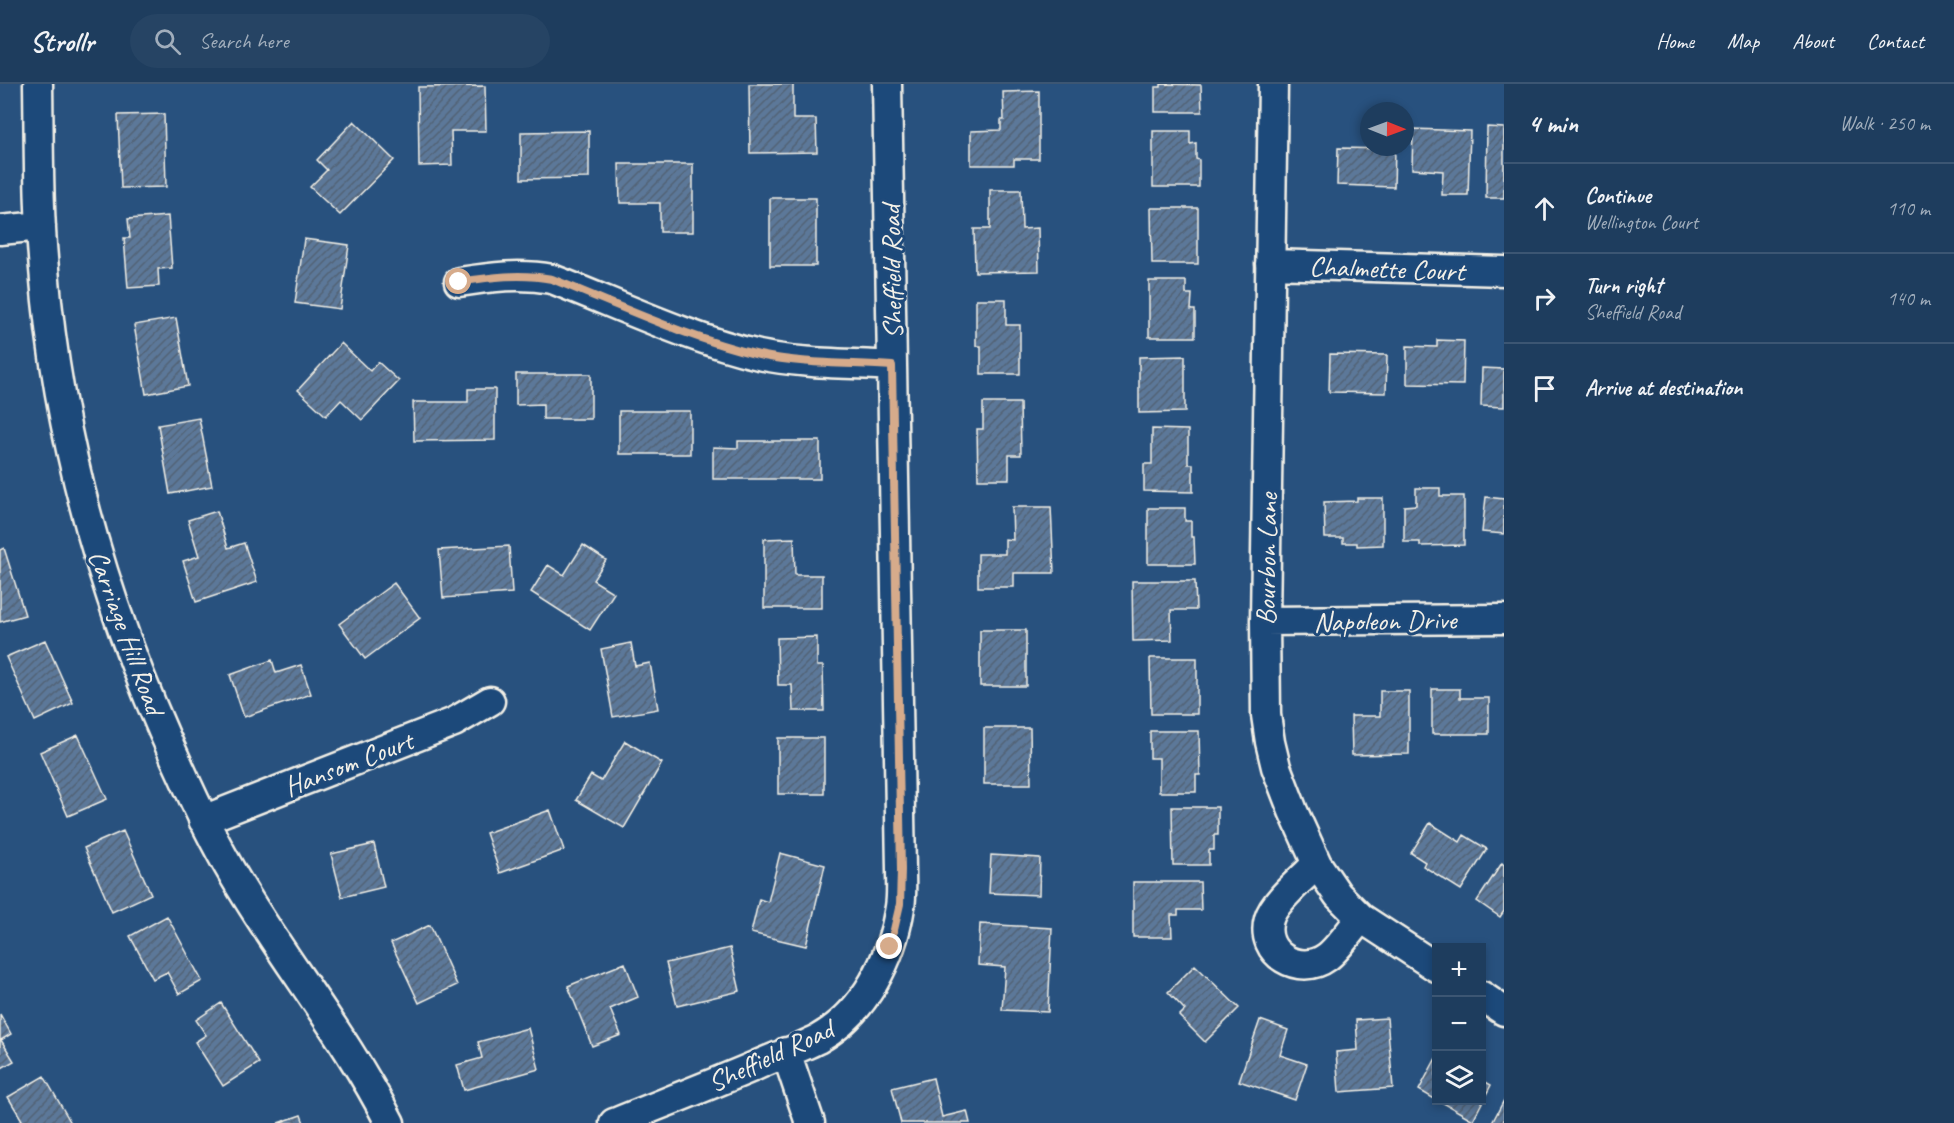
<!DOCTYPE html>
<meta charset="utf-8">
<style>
:root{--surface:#1e3d5e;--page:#264464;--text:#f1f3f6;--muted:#a1aebc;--line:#3c5673}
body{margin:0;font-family:Caveat,sans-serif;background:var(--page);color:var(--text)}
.controls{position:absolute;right:18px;bottom:18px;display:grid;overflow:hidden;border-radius:0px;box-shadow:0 3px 9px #0003}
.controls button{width:54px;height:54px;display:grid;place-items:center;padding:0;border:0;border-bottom:2px solid var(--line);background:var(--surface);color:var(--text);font:30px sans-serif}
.compass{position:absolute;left:1360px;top:18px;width:54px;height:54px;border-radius:50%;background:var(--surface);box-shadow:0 3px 9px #0003;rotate:91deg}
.stop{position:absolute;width:18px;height:18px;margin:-14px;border:4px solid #d6ab8b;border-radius:50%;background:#fff}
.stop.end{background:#d6ab8b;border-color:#fff;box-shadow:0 2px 6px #0008}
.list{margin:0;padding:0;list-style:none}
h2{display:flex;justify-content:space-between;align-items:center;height:78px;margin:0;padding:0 24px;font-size:26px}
h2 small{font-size:20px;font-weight:400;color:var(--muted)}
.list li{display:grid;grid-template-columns:39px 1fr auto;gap:18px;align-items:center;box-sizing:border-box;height:90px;padding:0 24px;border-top:2px solid var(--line)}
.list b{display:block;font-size:22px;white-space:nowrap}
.list p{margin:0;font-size:20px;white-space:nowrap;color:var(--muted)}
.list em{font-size:20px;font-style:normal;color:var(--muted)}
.icon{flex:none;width:33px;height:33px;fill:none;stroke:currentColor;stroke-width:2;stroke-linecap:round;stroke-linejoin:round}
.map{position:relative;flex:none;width:1504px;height:1039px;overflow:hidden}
header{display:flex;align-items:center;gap:36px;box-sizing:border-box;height:84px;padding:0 30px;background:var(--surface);border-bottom:2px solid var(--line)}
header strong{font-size:28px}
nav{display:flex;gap:33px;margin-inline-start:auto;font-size:21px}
.search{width:420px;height:54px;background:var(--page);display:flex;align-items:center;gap:15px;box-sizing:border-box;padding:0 21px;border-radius:33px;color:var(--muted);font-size:22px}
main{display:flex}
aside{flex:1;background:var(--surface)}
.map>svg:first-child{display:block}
.building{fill:url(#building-hatch);stroke:#f4f1e8;stroke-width:1.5}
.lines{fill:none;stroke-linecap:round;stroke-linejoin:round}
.street-casing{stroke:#f4f1e8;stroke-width:33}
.street{stroke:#1f4a7a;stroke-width:28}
.route{stroke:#d6ab8b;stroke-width:8}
.labels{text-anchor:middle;stroke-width:6;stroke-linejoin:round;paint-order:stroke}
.street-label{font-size:28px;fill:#f4f1e8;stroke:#1f4a7a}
</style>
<header>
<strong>Strollr</strong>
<div class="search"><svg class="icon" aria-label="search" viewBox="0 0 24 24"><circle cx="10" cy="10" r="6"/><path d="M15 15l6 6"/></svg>Search here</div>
<nav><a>Home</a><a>Map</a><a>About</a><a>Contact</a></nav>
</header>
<main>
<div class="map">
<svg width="1504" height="1039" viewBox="0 0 1504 1039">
<defs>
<pattern id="building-hatch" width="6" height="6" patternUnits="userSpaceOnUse" patternTransform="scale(1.5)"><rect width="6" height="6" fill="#5b7899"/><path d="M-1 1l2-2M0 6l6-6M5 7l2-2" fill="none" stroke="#536274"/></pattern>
</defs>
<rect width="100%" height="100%" fill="#28517e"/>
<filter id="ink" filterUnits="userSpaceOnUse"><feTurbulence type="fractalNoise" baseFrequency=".0167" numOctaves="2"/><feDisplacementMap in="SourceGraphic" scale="12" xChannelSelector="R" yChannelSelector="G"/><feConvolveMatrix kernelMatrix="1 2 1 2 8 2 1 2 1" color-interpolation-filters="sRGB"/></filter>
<g filter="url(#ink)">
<path class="building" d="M749,0H793V35H816L817,68L750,69Z
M1161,0L1201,1L1202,28H1155V3H1161Z
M485,2L486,47H451L452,81L419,82L418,3Z
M1039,7V75H1014V81H971V47L1001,46V36H1004L1003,8Z
M164,30L166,103L121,104L118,31Z
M354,37L394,76L340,131L310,103L327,86L317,76Z
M1487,43L1504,44V114H1486Z
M1413,45L1470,47L1468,111H1442L1443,87L1412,85Z
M589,47V94L521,95V48Z
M1153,47H1190V60L1196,59V75L1199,76V103H1153Z
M1338,64L1395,65L1394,103L1337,101Z
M619,80H693V148H660V119H620Z
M990,106H1021L1022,145L1038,144L1039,187L975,188L974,145H990Z
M770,114H816V182H770Z
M1151,124H1198V180H1152Z
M168,132L172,184L158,185L159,202L128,204L124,154H130L128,135Z
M304,155L349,161L340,225L295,219Z
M1149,197H1186V210H1192L1191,226H1195V253H1149Z
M976,215H1006V241H1020V290H981V262H976Z
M176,234L188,302L146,310L134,241Z
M1437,256L1464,257L1463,301L1407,300V262L1437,263Z
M341,259L370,287L378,278L399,297L362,336L341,316L326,332L298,306Z
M1330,270L1387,271L1386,309L1329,308Z
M1185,272V328L1139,329V273Z
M1482,284L1504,285V323L1481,322Z
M516,290H591V335H543V320L516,321Z
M468,305H495V356L414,357L413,318H468Z
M983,319H1020L1021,371H1009V395H978L977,345H983Z
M619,327H690V370H619Z
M199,334L212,402L170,410L158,341Z
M1152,345L1188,346V380H1193V408L1144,407V380H1152Z
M738,357H820V395H713V363L738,364Z
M1416,404H1440V412H1464V461L1420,462V458H1404V422L1416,421Z
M1486,413L1504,415V450L1482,448Z
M1357,414H1383V461L1357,462V459H1343V454H1325L1324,418L1357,417Z
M1012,423H1051L1054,489H1014V503H978V470H1005V455L1013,456Z
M1148,424H1185V437H1191V453H1194L1195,480H1148Z
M217,427L228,464L244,459L257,498L196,518L183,477L199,472L188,436Z
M794,454L795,491H822V524H764V455Z
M583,461L606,476L593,496L614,509L590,546L531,508L548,481L564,491Z
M509,462L512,509L443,514L439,466Z
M4,464L25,531L0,538V466Z
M1132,497H1195L1196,526H1171L1172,556L1133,557Z
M394,499L420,534L365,575L339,540Z
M980,546H1026V602H980Z
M817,553V582H823L824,627H793L792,601H778L777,554Z
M45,556L73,619L35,637L6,573Z
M631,559L635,582L650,579L658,625L613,633L601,565Z
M1150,574H1197V630H1151Z
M272,576L276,589L301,581L311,610L244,633L230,591Z
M1432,605H1460V614H1489V650H1432Z
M1380,607H1409V670L1352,671L1351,632H1380Z
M984,644H1030L1031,700H984Z
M1150,647H1199L1200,691H1196V708H1159V674H1150Z
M78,651L107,715L68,732L40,668Z
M778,654H824V710H778Z
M625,657L662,679L624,744L576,716L591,691L601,697Z
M1172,723H1218V751H1214V766H1209V781H1173Z
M550,726L564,766L500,789L486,749Z
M1430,739L1460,758L1464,751L1487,765L1461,806L1423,782L1425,778L1411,769Z
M123,747L151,810L112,828L84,764Z
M374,760L384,803L342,813L331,770Z
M780,769L825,781L806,862L751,849L759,815L768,818Z
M991,771L1040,774L1039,811L989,809Z
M1502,779L1504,781V827L1500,833L1477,817Z
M1133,798H1200L1201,826H1178V831H1171L1172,853H1133Z
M167,832L202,897L179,910L167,888L153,895L130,852Z
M980,840L1052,844L1048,928L1002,926L1005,883L978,881Z
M430,841L457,901L419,919L391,859Z
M730,864L740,907L677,922L666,879Z
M625,879L638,913L610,925L621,951L592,962L568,902Z
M1195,881L1239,924L1205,958L1179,932L1185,926L1168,908Z
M221,919L259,979L223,1002L195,958L206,951L196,936Z
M0,930L11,950L1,956L14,977L0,985Z
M1387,934L1393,1004L1339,1008L1336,968L1358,966L1356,936Z
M1260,936L1288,946L1280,971L1307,980L1295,1016L1239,997Z
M528,944L539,985L464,1006L457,981L482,974L478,958Z
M1436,974V1016L1419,1006Z
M44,992L71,1039H18L22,1036L8,1013Z
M933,994L942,1033L967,1027L970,1039H901L892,1004Z
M1482,996L1491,1001L1473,1036L1438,1016H1482Z
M1504,1016V1039H1492Z
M301,1031L304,1039H278Z"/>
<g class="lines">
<g class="street-casing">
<path id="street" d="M38,0C39,62 38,124 44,185C58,359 107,529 181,687C197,723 214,758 234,792C283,876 346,952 390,1039
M1273,0L1265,537L1266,631L1270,658L1276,683L1293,727L1317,780L1338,811L1361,834L1436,883
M0,146L41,142
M1270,180L1504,187
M459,198C491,193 520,189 552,195C619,221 690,255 759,271C802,280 848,279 892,282
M1265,537L1504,535
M203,736L454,638L490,617
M1317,780C1303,794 1274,817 1269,835C1259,870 1300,893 1327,873C1339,864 1351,845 1361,834
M1482,912L1504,927
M786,968L810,1039
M614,1039C661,1020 708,1002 755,982C775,973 798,965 818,955C865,929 892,874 900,823C902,811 901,798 901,786L887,0"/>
</g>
<use href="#street" class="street"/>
</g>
</g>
<g class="lines" filter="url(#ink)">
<path class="route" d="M459,198C491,193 520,189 552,195C618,221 690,255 759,271C802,280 848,279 892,282L901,786L900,820L890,863"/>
</g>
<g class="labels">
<g class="street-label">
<text transform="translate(1387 184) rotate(2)" y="10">Chalmette Court</text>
<text transform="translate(891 188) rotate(-91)" y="10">Sheffield Road</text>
<text transform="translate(1266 475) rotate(-89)" y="10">Bourbon Lane</text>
<text transform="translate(1385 536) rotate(-1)" y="10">Napoleon Drive</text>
<text transform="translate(127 548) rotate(70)" y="10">Carriage Hill Road</text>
<text transform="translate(348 679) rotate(-21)" y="10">Hansom Court</text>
<text transform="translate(770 971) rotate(-25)" y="10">Sheffield Road</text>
</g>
</g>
</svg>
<div class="controls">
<button>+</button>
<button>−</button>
<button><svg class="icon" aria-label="layers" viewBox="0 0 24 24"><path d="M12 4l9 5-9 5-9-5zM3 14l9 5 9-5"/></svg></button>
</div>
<svg class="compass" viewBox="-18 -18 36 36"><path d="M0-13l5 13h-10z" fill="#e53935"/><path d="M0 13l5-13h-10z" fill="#a1aebc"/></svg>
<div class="stop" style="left:459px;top:198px"></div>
<div class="stop end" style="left:890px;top:863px"></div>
</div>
<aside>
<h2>4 min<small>Walk · 250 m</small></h2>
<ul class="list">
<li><svg class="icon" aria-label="ahead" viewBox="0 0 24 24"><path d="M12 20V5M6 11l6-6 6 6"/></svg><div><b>Continue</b><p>Wellington Court</p></div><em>110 m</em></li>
<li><svg class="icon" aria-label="right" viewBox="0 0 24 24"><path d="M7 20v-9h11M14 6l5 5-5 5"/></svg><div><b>Turn right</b><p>Sheffield Road</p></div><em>140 m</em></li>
<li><svg class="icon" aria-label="arrive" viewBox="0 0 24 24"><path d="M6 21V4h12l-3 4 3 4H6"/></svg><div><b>Arrive at destination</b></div></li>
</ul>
</aside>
</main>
